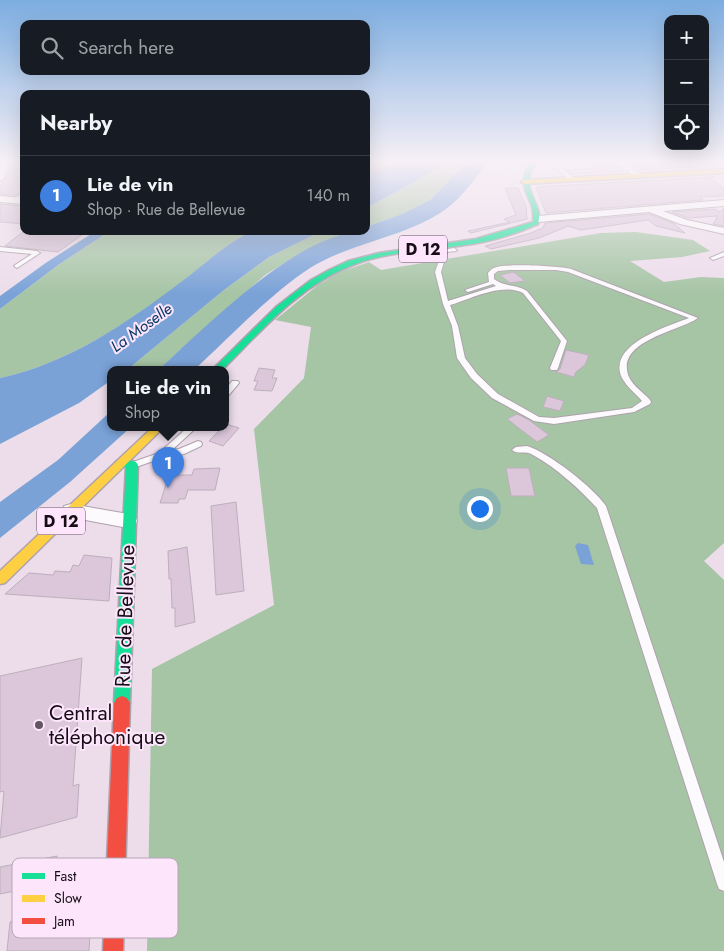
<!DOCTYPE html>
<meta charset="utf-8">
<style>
:root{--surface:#171b24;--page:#20242c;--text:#f1f3f6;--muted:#9ea1a6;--line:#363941;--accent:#7c3aed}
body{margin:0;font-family:Jost,sans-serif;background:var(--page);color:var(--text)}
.controls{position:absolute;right:15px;top:15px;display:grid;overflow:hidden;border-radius:10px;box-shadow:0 5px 20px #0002}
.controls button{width:45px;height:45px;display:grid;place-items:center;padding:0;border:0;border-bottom:1px solid var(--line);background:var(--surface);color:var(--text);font:25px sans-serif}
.you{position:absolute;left:479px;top:508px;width:18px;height:18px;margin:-12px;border:4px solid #fff;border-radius:50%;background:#1a73e8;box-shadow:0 0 0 8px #1a73e833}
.badge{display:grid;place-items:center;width:32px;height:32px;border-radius:50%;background:var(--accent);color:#fff;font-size:16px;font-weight:700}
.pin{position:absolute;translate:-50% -41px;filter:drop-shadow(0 1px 2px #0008)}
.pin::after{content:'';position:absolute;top:26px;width:18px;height:15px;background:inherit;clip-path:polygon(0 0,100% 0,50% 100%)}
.popup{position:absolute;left:107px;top:366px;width:122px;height:65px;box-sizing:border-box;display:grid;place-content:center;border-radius:10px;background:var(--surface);filter:drop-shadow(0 1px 4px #0005);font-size:16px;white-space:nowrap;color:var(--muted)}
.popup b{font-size:19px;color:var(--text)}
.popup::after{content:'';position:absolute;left:50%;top:100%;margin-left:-10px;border:10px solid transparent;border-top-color:var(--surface)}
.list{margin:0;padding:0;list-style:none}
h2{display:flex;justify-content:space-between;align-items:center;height:65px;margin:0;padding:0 20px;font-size:21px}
h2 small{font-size:16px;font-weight:400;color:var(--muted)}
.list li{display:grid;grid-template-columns:32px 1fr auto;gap:15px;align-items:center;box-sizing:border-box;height:80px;padding:0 20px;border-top:1px solid var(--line)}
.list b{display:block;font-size:19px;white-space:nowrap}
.list p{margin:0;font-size:16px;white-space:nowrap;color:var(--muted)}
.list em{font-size:16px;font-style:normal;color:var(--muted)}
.icon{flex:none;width:28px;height:28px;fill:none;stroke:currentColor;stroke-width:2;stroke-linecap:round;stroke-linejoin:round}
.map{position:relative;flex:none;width:724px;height:951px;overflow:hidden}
.search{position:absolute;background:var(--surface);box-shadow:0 5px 20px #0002;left:20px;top:20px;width:350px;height:55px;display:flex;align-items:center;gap:12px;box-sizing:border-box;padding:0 18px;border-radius:10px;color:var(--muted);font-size:19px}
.panel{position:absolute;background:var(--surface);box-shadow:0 5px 20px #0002;left:20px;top:90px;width:350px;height:145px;border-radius:10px}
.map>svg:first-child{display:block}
.forest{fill:#a6c5a5}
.water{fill:#7aa2d7}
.building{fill:#dbc6da;stroke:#bcafbb}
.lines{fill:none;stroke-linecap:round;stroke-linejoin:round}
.lane-casing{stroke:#aea2ad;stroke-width:2}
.street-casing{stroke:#aea2ad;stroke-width:2}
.fast-casing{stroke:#aea2ad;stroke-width:3}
.slow-casing{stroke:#aea2ad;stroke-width:3}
.jam-casing{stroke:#aea2ad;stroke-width:3}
.lane{fill:#fcfafc;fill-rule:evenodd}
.street{fill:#fcfafc;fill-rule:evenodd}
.fast{fill:#16e098;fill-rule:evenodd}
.slow{fill:#ffcf43;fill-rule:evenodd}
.jam{fill:#f24e42;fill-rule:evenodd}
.poi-dot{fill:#61555f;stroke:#fde6fc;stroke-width:2}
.labels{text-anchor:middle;stroke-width:4;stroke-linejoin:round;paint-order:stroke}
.shield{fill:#fde6fc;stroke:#5b4d5a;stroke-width:1}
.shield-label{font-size:16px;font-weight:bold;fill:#150c14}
.far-water-label{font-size:16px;font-style:italic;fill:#083865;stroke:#fde6fc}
.near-street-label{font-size:21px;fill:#150c14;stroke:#fde6fc}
.near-poi-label{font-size:21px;fill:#150c14;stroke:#fde6fc;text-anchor:start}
.key{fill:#fde6fc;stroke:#b7a5b6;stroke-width:1}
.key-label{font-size:14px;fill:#150c14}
</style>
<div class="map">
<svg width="724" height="951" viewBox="0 0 724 951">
<rect width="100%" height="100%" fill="#edddeb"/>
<path class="forest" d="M366,161H398L366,176Z
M447,161H468L430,200L402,214L366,227V208L420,179Z
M110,231H252C222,246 207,263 181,283C127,323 67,364 0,378V309L58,265Z
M322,231H353L291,259L265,275L159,369H128L224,290L269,257Z
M636,232L693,240L710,251L682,257L630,261L664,282L701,277L724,278V543L704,561L724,580V951H147L152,669L274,605L254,429L304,378L311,327L275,320L318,285L340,272L369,262L381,270L601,233Z"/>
<path class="water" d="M398,161H447L420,179L366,208V176Z
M468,161H490C475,177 464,196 446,209C407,237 352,242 310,268C270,294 230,337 195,369H159C207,326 299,231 366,231V227L402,214L430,200Z
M96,231H110L58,265L0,309V296L47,262Z
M252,231H322L269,257L224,290L128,369H110V381L79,403L0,444V378C67,364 127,323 181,282C207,263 222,246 252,231Z
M110,412V427H131L70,482L0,538V502L58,460Z
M578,543L588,545L594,565L581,564L575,546Z"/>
<path class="building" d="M594,161H612L624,171L571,174L567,170L594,168Z
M626,161H677L694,167L638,170Z
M15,167H24V191L15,195L0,194V186Z
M715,177L709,178L724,188V196L699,197L703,200L546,213L536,187Z
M505,188H518L526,207L527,219L471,233L468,231L510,222L504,219L516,215Z
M0,204L24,206V224L0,222Z
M724,208V226L713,224L718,216L688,218L672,212L715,209L720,212Z
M649,214L673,223L685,233L656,226L648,220L581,230L568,226L539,238L491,249L485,246L531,233L543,228L545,223Z
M24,231H87L58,252L5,246Z
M514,272L515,273L525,281L510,283L500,275Z
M566,350L589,355L585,365L576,372L574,377L556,372L560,369Z
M259,368L275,370L272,378H277L272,391L254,390L258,381H254Z
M547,396L564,401L560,411L543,407Z
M517,414L529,420L549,435L537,442L507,419Z
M226,424L239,428L223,446L209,441L223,427H226Z
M220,468L215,490H188L185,499H179L178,503H160L169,475H192L194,469Z
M506,468H529L535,496H511Z
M236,502L244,591L216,595L211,506Z
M187,547L195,622L175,627V608H172L171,579H169L168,551Z
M84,555L112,558L109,601L5,594L29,573L53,575L55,571L70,572L73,565L79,566Z
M82,658L73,786L79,784L77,817L0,838L4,791L0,792V676Z
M57,856L53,883L0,894V867Z
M92,900L89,951H7L10,922Z"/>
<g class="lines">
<g class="lane-casing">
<path id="lane" d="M553,161H557L556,163L573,178V180H569L552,164Z
M5,163H24V165H7Z
M24,193V196L14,201L10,200Z
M0,247L37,251L40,253L17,268L14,266L15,265L32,254L0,251Z
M454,248L457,250L456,251L447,252L441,272L448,301L496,286L493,284L468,292L465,290L489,282L488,273C489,272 492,268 494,268C505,263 559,266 571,269L698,318C680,331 614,341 629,377C633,386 644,393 650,400L651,402L650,404L634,412L554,424L534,421L492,398L471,378L457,358L452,326L443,304L435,272L443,250ZM509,270H556L568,272L689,318C668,326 606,345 622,378C627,387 636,394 642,401L632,408L554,418L539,417L498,394L477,374L465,358L458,326L450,305C470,299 503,282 523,293L561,341L550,368L551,370H557L558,368L567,341L527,291C514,283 507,288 494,279V274L498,271Z
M724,252V256L713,260L710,258Z
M232,381H238L239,383L229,395H226V389Z
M188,427H197L172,450L179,449L198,441L201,442L202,444L201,446L184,454L165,457L136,467H130L129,465L130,463L159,453Z
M527,446C548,452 594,488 606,506L724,862V891L719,889L717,884L597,508C578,488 557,468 533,455C525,450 518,455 512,450L516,447Z"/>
</g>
<g class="street-casing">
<path id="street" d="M4,161H12L4,178L0,181V169Z
M614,161H623L642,175L635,177Z
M0,196L24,198V204L0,202Z
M724,200V206L663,211L687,220L724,228V234L680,224L649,212L538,222L533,219L538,216Z
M71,504L128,514L135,516L137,521L135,526L128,528L64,516L62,511L64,506Z"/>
</g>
<g class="fast-casing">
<path id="fast" d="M530,161H536C533,167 529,174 529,181C528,197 543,207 538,224C515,234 490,242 465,245C428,251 388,251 353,265C300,285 262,330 223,369H213L276,307L311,280L329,270L348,261L379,253L476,239L533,222C536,194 514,195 530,161Z
M122,458L136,462L138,465L130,703L127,708L122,710L117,708L114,703L126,467L118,465L116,462Z"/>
</g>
<g class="slow-casing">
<path id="slow" d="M724,169V173L524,184L521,182L524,180Z
M153,427H164L5,583L0,584V571Z"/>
</g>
<g class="jam-casing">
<path id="jam" d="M122,696L127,698L130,703L123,951H103L114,703L117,698Z"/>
</g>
<use href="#lane" class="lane"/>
<use href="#street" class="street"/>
<use href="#fast" class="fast"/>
<use href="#slow" class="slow"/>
<use href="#jam" class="jam"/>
</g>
<linearGradient id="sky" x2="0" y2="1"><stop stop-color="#7cade1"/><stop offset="0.55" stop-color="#f7f0f6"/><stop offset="1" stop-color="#f7f0f6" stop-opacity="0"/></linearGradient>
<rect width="724" height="294" fill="url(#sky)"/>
<circle class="poi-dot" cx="39" cy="725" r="5"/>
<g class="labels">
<g class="shield">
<rect x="399" y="235.5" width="48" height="27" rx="4"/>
<rect x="37" y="507.5" width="48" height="27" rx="4"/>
</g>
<g class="shield-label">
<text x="423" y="255">D 12</text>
<text x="61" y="527">D 12</text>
</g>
<g class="far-water-label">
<text transform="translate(141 327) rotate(-36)" y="6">La Moselle</text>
</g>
<g class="near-street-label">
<text transform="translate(125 616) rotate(-88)" y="7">Rue de Bellevue</text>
</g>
<g class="near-poi-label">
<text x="49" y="720">Central<tspan x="49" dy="24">téléphonique</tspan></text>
</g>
</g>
<rect x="12" y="858" width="166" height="80" rx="8" class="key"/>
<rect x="22" y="873" width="23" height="6" fill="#16e098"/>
<rect x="22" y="895" width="23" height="7" fill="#ffcf43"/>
<rect x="22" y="918" width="23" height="6" fill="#f24e42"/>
<g class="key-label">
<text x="54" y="881">Fast</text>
<text x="54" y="903">Slow</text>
<text x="54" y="926">Jam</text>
</g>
</svg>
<div class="controls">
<button>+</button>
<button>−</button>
<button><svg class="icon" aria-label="locate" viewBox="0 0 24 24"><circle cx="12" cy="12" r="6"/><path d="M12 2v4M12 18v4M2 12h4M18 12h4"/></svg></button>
</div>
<div class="you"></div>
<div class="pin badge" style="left:168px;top:488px;background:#3f7fe0">1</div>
<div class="popup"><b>Lie de vin</b>Shop</div>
<div class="search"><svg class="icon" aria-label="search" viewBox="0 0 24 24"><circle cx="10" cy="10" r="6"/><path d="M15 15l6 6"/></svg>Search here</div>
<section class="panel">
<h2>Nearby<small></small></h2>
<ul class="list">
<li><span class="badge" style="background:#3f7fe0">1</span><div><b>Lie de vin</b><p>Shop · Rue de Bellevue</p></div><em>140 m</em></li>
</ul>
</section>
</div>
